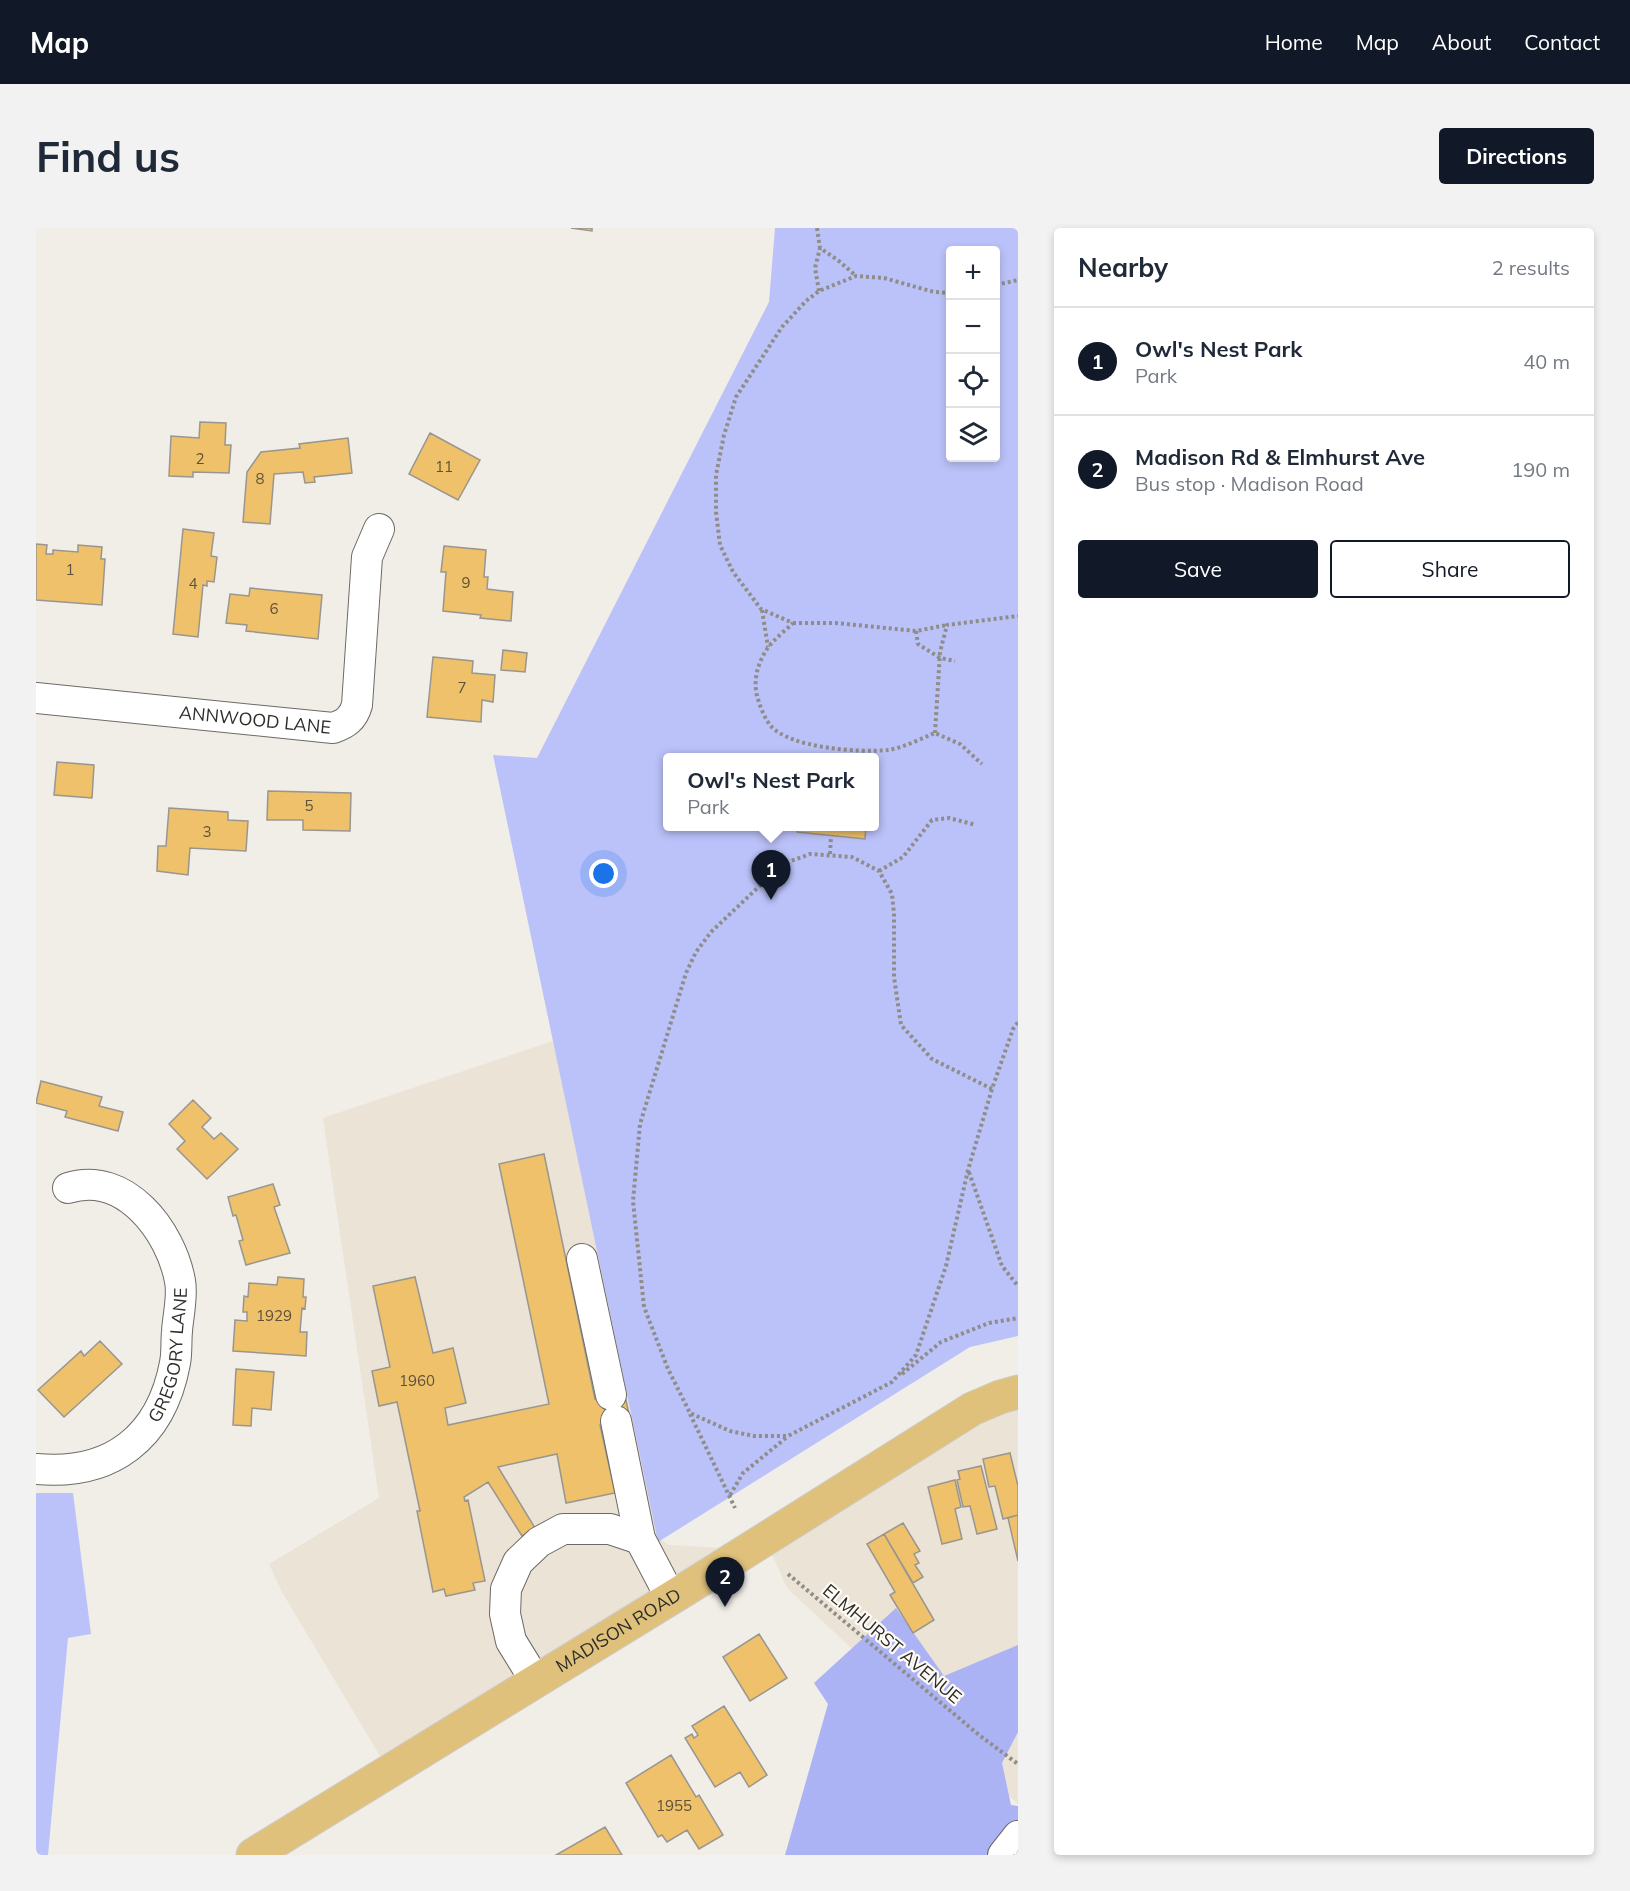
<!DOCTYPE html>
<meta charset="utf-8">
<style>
:root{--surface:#fff;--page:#f2f2f3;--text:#1f2937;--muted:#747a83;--line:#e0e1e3;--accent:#111827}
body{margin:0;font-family:Mulish,sans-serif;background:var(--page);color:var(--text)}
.controls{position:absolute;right:18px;top:18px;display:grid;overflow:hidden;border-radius:6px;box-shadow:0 3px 9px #0003}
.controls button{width:54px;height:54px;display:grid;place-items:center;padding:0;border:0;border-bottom:2px solid var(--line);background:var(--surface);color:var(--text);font:30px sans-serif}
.you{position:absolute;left:568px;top:646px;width:21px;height:21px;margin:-15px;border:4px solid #fff;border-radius:50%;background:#1a73e8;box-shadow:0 0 0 9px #1a73e833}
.badge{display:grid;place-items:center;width:39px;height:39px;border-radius:50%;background:var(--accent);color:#fff;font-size:20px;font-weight:700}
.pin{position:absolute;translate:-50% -50px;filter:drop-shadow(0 2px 3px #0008)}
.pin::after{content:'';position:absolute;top:32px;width:21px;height:18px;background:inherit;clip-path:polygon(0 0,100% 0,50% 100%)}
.popup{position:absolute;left:627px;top:525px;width:216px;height:78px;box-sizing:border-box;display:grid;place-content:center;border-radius:6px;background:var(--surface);filter:drop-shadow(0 2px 4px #0005);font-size:20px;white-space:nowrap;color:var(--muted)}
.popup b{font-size:22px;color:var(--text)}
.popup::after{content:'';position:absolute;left:50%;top:100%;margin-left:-12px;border:12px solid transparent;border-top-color:var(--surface)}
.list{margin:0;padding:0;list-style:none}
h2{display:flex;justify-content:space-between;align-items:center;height:78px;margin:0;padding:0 24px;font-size:26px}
h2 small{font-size:20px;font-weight:400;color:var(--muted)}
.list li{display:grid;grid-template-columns:39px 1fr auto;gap:18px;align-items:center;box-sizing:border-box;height:108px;padding:0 24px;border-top:2px solid var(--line)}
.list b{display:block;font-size:22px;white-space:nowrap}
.list p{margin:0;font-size:20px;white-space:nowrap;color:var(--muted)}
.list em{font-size:20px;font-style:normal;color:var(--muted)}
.actions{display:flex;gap:12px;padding:18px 24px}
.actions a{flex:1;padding:14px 0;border:2px solid var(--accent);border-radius:6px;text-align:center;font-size:21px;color:var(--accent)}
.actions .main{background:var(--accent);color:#fff}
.icon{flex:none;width:33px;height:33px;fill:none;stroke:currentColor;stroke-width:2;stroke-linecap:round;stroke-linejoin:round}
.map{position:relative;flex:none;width:982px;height:1627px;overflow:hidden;border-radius:6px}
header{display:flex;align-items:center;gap:36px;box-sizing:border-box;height:84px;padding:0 30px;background:var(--accent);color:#fff}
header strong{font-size:28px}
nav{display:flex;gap:33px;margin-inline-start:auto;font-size:21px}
.intro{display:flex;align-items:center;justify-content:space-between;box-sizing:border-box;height:144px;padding:0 36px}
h1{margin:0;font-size:42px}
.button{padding:15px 27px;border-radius:6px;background:var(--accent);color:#fff;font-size:21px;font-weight:700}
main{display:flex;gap:36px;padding:0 36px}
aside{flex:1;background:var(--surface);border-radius:6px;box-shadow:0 3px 9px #0003}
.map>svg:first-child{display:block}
.built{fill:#eae3d6}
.green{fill:#bbc2f9;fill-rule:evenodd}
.forest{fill:#abb3f5}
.building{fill:#eec16a;stroke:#999690;stroke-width:1.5}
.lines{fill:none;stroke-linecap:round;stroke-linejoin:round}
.minor-casing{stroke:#6d6a65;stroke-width:32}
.major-casing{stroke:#cdcdcc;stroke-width:35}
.path{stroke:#8f8d89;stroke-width:4;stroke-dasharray:3 3;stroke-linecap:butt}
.minor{stroke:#fff;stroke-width:30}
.major{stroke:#dfc17c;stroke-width:33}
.labels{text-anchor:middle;stroke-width:4.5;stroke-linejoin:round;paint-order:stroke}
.number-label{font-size:15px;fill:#5e523a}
.street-label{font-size:18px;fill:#2e2d2a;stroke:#fefbf5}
</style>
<header>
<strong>Map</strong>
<nav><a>Home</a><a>Map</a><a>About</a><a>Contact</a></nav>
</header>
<div class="intro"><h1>Find us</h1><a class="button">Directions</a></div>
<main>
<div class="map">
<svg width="982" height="1627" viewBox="0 0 982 1627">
<rect width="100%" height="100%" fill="#f1eee8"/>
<path class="built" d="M517,813L537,856L622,1310L633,1317L711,1321L353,1543L246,1364L233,1336L343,1270L287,890Z
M982,1164V1576L751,1360L729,1311Z"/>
<path class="green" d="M739,0H982V1108L934,1119L622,1314L457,527L501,530L733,74ZM915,22H960V230H915ZM632,530H838V598H632Z
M0,1265H37L55,1406L32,1410L12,1627H0Z"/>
<path class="forest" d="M860,1380L908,1448L982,1417V1504L966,1535L975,1577L982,1578V1627H749L792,1476L778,1455Z"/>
<path class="building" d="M535,0H556V3Z
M164,194L190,195L189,217H195L193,245L157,244V249L133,248L135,208L163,210Z
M394,205L444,232L422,272L373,246Z
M312,210L316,245L278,249L279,254L269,255L267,244L238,246L234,296L207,294L211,244L225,224L264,220L263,216Z
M147,301L178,305L175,328L181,329L178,354L171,353V358L167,357L162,409L137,406Z
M0,316L11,317L10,326H17V322L42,324V317L66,319L65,331H69L66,377L0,372Z
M408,318L450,322L448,349H452L451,361L477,364L475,393L444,390L445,387L407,383L410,344H405Z
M214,360L286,367L282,411L210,403L211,397L190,395L194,366L213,368Z
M467,422L491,425L489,444L465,442Z
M397,429L437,433L436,445L459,447L457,474L446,472L445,494L391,489Z
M21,534L58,537L56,570L18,567Z
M232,563L315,565L314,603L267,602V592H231Z
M133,580L192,584V592L212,593L210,623L154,620L152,647L121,643L122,618H130Z
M761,598H830L829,611L761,604Z
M5,853L66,869L63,878L87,884L82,903L29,889L31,883L0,875Z
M157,872L175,890L166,899L178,911L185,905L202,921L171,951L141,921L149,913L133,896Z
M508,926L559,1171L588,1164L594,1190L564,1197L579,1265L530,1275L521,1226L462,1239L499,1300L486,1308L452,1254L428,1269L429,1273L432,1272L449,1353L437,1355L439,1362L410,1368L408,1361L397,1364L381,1283H384L361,1174L343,1178L336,1143L354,1139L337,1058L379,1049L397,1125L417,1120L430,1175L409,1180L412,1197L513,1176L463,936Z
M237,956L244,977L238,979L254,1025L210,1037L203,1013L207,1012L200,987L197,988L192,969Z
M242,1049L268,1051L267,1069H270L269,1081L266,1080L264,1104H271L270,1128L197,1123L199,1092L211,1093V1084H207L208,1068L212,1069L213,1055L241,1057Z
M64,1113L86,1136L28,1189L2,1162L45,1123L48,1128Z
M200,1141L238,1144L235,1182L216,1180L215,1198L197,1197Z
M974,1225L982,1258V1287L967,1291L959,1258L953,1259L947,1231Z
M945,1238L961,1301L941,1306L934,1278L927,1279L921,1252L924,1251L922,1243Z
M919,1252L925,1279L919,1281L926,1311L906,1316L892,1259Z
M982,1287V1333L972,1290Z
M867,1295L884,1323L878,1326L883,1335L879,1337L887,1349L877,1355L848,1306Z
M848,1306L898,1392L877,1405L854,1367L859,1364L831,1316Z
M723,1406L751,1450L714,1473L687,1429Z
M688,1478L731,1547L713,1559L704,1544L679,1559L649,1510L656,1506L658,1510L662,1507L656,1498Z
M635,1527L660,1569L663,1567L687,1607L663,1621L651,1602L631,1614L626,1607L622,1609L590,1555Z
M569,1599L586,1627H520Z"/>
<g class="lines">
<g class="minor-casing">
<g id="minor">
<path id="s1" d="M0,470L297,500C309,496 317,491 321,477L331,329L343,301"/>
<path d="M546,1031L575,1167"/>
<path d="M580,1193L604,1311L635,1370"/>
<path id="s2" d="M0,1241C75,1248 125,1210 139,1135C141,1125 140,1113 141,1103C142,1088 147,1068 144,1053C135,1003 89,942 32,960"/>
<path d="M499,1452L475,1413L469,1386L470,1361L482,1334L503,1314L527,1301H574L604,1311"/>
<path d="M967,1627L982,1608"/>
</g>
</g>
<g class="major-casing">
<g id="major">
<path id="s3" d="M217,1627L658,1356L936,1181L964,1169L982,1164"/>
</g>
</g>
<path class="path" d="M781,0L784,20L803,33L820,48
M960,57L982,52
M783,63L779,40L784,20
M915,65L898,64L848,50L820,48L783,63L770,73L746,99L700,169L688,207L680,247V284L684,317L697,344L725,381L757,395C749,403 738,411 731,421C722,435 717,451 721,468C724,478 728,489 734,497C752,520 824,525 852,522C867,520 884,511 899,505L924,516L946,536
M726,382L732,419
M757,395H800L880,403L911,397
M880,403L882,416L904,430L919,433
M899,505L904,424L911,397L982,388
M794,626L795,608
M843,643L867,629L896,592L913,590L940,597
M956,861L896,831L865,797L858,749V686L856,666L843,643L816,629L774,626L755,633L733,649L675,704L660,724L650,745L604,896L597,973L608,1079L632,1141L654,1185L694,1203L718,1208H752L856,1154L880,1127L910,1038L932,942L956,861L977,801L982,794
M933,944L966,1038L982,1058
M866,1146L905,1114L953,1095L982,1090
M654,1186L699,1280
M694,1267L707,1245L751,1209
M752,1346L943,1507L982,1536"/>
<use href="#minor" class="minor"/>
<use href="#major" class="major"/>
</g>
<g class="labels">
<g class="number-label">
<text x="164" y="236">2</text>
<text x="408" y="244">11</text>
<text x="224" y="256">8</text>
<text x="34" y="347">1</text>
<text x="430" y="360">9</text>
<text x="157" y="361">4</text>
<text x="238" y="386">6</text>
<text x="426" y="465">7</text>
<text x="273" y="583">5</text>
<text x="171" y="609">3</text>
<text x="238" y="1093">1929</text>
<text x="381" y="1158">1960</text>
<text x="638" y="1583">1955</text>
</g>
<g class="street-label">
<text dy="6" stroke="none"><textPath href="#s1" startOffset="220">ANNWOOD LANE</textPath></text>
<text dy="6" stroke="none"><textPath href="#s2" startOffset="202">GREGORY LANE</textPath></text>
<text dy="6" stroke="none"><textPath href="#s3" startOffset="429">MADISON ROAD</textPath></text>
<text transform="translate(856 1416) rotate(40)" y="6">ELMHURST AVENUE</text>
</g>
</g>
</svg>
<div class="controls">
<button>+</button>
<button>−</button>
<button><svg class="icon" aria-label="locate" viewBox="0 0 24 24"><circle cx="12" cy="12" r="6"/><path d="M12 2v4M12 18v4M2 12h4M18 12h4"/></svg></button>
<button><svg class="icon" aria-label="layers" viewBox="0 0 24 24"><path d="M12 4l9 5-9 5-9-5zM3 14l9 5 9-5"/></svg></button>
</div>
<div class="you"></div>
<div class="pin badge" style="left:735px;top:672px">1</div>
<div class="popup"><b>Owl's Nest Park</b>Park</div>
<div class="pin badge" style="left:689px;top:1379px">2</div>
</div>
<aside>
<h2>Nearby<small>2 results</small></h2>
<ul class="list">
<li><span class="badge">1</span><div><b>Owl's Nest Park</b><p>Park</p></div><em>40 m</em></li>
<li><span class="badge">2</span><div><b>Madison Rd &amp; Elmhurst Ave</b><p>Bus stop · Madison Road</p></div><em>190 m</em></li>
</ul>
<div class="actions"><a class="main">Save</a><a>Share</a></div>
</aside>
</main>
